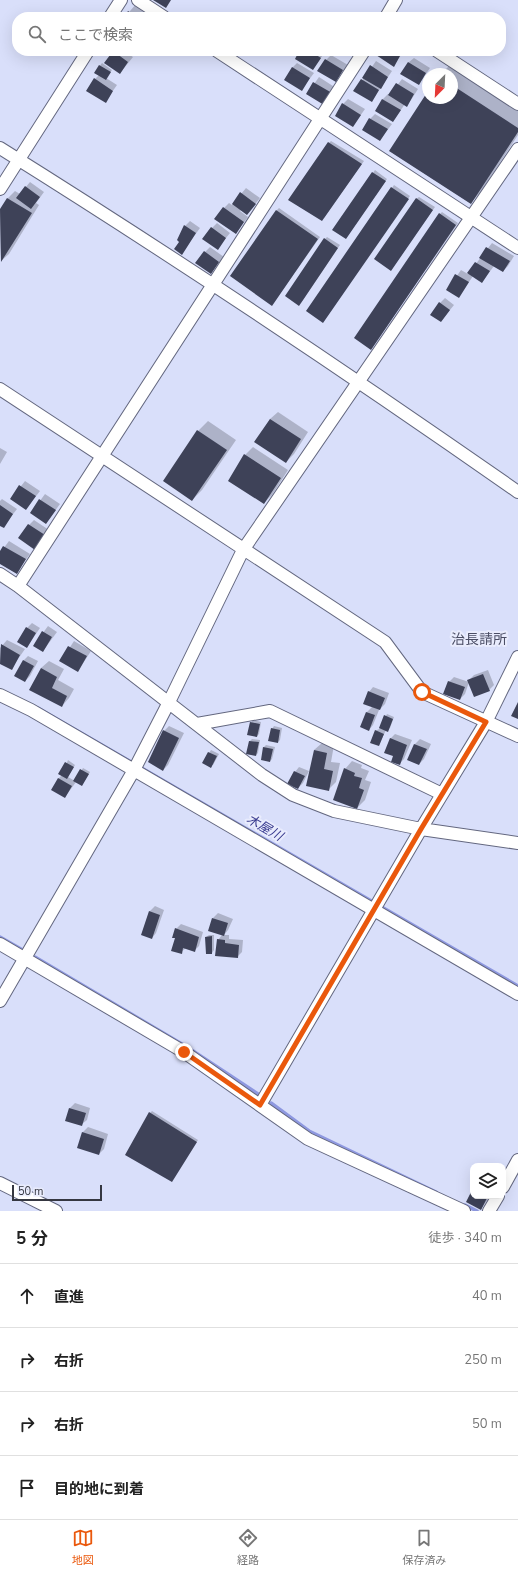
<!DOCTYPE html>
<html lang="ja">
<meta charset="utf-8">
<style>
:root{--surface:#fff;--page:#f2f2f2;--text:#222;--muted:#767676;--line:#e0e0e0;--accent:#ea580c}
body{margin:0;font-family:"Nunito Sans","Noto Sans JP",sans-serif;background:var(--page);color:var(--text)}
.controls{position:absolute;right:12px;bottom:12px;display:grid;overflow:hidden;border-radius:8px;box-shadow:0 4px 16px #0002}
.controls button{width:36px;height:36px;display:grid;place-items:center;padding:0;border:0;border-bottom:1px solid var(--line);background:var(--surface);color:var(--text);font:20px sans-serif}
.compass{position:absolute;left:422px;top:68px;width:36px;height:36px;border-radius:50%;background:var(--surface);box-shadow:0 4px 16px #0002;rotate:204deg}
.scale{position:absolute;left:12px;bottom:10px;width:90px;box-sizing:border-box;padding-left:4px;border:2px solid #353741;border-top:0;font-size:11px;line-height:14px;white-space:nowrap;color:#353741;-webkit-text-stroke:3px #e9ecfd;paint-order:stroke}
.stop{position:absolute;width:12px;height:12px;margin:-9px;border:3px solid #ea580c;border-radius:50%;background:#fff}
.stop.end{background:#ea580c;border-color:#fff;box-shadow:0 1px 4px #0008}
.list{margin:0;padding:0;list-style:none}
h2{display:flex;justify-content:space-between;align-items:center;height:52px;margin:0;padding:0 16px;font-size:17px}
h2 small{font-size:13px;font-weight:400;color:var(--muted)}
.list li{display:grid;grid-template-columns:26px 1fr auto;gap:12px;align-items:center;box-sizing:border-box;height:64px;padding:0 16px;border-top:1px solid var(--line)}
.list b{display:block;font-size:15px;white-space:nowrap}
.list em{font-size:13px;font-style:normal;color:var(--muted)}
.icon{flex:none;width:22px;height:22px;fill:none;stroke:currentColor;stroke-width:2;stroke-linecap:round;stroke-linejoin:round}
.map{position:relative;flex:none;width:518px;height:1211px;overflow:hidden}
.search{position:absolute;background:var(--surface);box-shadow:0 4px 16px #0002;left:12px;right:12px;top:12px;height:44px;display:flex;align-items:center;gap:10px;box-sizing:border-box;padding:0 14px;border-radius:16px;color:var(--muted);font-size:15px}
.sheet{height:308px;background:var(--surface)}
nav{display:flex;justify-content:space-around;align-items:center;box-sizing:border-box;height:56px;border-top:1px solid var(--line);background:var(--surface);font-size:11px;color:var(--muted)}
nav a{display:grid;justify-items:center;gap:2px}
nav .on{color:var(--accent)}
.map>svg:first-child{display:block}
.shadow{fill:#0003}
.lines{fill:none;stroke-linecap:round;stroke-linejoin:round}
.stream{stroke:#8e98e0;stroke-width:3.5}
.building{fill:#3e4258}
.minor-casing{stroke:#63677f;stroke-width:14}
.minor{stroke:#fff;stroke-width:12}
.route{stroke:#ea580c;stroke-width:5}
.labels{text-anchor:middle;stroke-width:4;stroke-linejoin:round;paint-order:stroke}
.water-label{font-size:13px;font-style:italic;fill:#393b8f;stroke:#e9ecfd}
.quarter-label{font-size:14px;fill:#4a4d64;stroke:#e9ecfd}
</style>
<div class="map">
<svg width="518" height="1211" viewBox="0 0 518 1211">
<rect width="100%" height="100%" fill="#d9dffa"/>
<path class="shadow" d="M136,4L156,17H125Z
M115,51H124L133,57L120,73L106,63Z
M301,51H323L325,52L313,69Z
M342,51H354L349,56Z
M380,51H404L394,65Z
M331,55L348,65L336,81L326,60Z
M414,58L430,68L419,84L409,62Z
M376,61L392,71L372,101L355,91Z
M102,63L112,70L106,78L117,85L105,102L95,79L99,75L95,72Z
M297,63L314,73L302,89L292,68Z
M449,66L518,111V135L480,193L470,203L390,151L428,93V98H452V74H441Z
M319,77L336,88L324,104L307,94Z
M402,79L418,89L411,100L406,105L405,104L393,121L376,111L383,99L388,94L390,95Z
M348,99L365,109L353,126L343,104Z
M375,114L392,124L380,140L370,119Z
M331,141L364,161L324,218L329,143Z
M375,170L387,179L346,238L334,230Z
M30,182L44,192L36,203L39,205L9,254L1,261L0,211L8,198L15,191L20,194Z
M394,185L410,196L323,322L308,311Z
M246,188L260,198L247,214L241,210L240,211L248,217L236,233L224,208L229,203L232,205Z
M419,197L435,207L393,267L416,199Z
M279,208L320,237L274,302L277,210Z
M442,212L458,223L373,346L440,214Z
M190,221L200,228L182,253L180,241L185,226Z
M217,223L230,233L218,248L212,228Z
M327,237L340,245L301,303L325,239Z
M492,243L514,256L508,266L503,271L494,266L482,282L473,276L459,297L447,290L461,270L468,274Z
M210,247L224,257L211,273L205,252Z
M445,298L454,305L441,321L440,303Z
M278,412L308,432L294,454L286,462L256,442L270,419Z
M208,421L236,440L202,490L192,500L198,431Z
M253,447L288,470L272,495L264,503L245,455Z
M0,448L7,452L0,464Z
M25,481L40,491L26,509L11,499Z
M45,494L60,504L46,523L31,513Z
M2,499L17,509L3,527L0,525V501Z
M34,520L49,530L35,548L29,525Z
M9,541L30,554L16,573L0,563V553Z
M32,623L40,628L27,647V628Z
M48,626L57,632L43,651L34,645Z
M7,640L25,649L11,669L0,663V648Z
M74,641L91,651L78,671L61,661Z
M28,656L38,661L30,676L25,681L23,661Z
M49,661L64,669L58,680L74,689L69,698L62,706L41,668Z
M488,670L494,685L489,690L469,680L474,675Z
M454,677L469,682L465,694L460,699L449,682Z
M373,687L389,693L385,704L379,710L373,725L369,730L367,712L373,706L369,692Z
M387,714L394,717L390,728L386,730L379,745L375,731L379,729Z
M253,720L261,722L259,734L257,736L251,723Z
M169,726L184,733L168,765L163,770L164,731Z
M274,726L282,728L280,740L278,742L272,729Z
M395,734L412,740L404,759L399,764L394,756L390,739Z
M252,739L260,740L258,753L256,755L248,753L250,741Z
M420,739L431,744L424,759L419,764L408,760L415,744Z
M322,743L334,745L331,762L340,763L336,782L328,790L314,750Z
M266,745L275,747L272,759L270,761L264,747Z
M211,750L219,754L213,765L203,763Z
M68,760L75,765L68,777L75,781L83,768L90,772L82,785L76,782L65,797L58,779L62,775Z
M352,761L362,765L361,768L369,771L365,780L371,782L365,800L357,808L345,769Z
M299,767L309,771L303,783L298,788L295,772Z
M155,906L164,910L156,933L152,938L150,911Z
M218,913L233,919L228,930L224,935H229V939L243,940L242,952L237,957L218,940L222,935L213,918Z
M181,924L203,932L199,946L194,951L186,948L181,952L176,938V929Z
M209,935H214V950L212,953L206,937Z
M75,1103L90,1108L87,1120L82,1124L67,1120L70,1108Z
M152,1111L198,1140L174,1178L150,1113Z
M88,1127L108,1134L104,1149L99,1154L78,1147L83,1132Z
M473,1190V1196H490L481,1209L467,1202Z"/>
<g class="lines">
<path class="stream" d="M38,708L518,986
M0,937L21,949
M35,957L187,1047L258,1094
M271,1103L309,1131L436,1192
M465,1205L477,1211"/>
</g>
<path class="building" d="M153,0H171L166,8Z
M128,11L137,17H124Z
M113,51L128,62L120,74L104,63Z
M299,51H310L321,58L313,70L295,59Z
M378,51H396L401,54L394,67L376,55Z
M325,59L343,70L336,82L317,71Z
M408,62L426,73L419,85L400,74Z
M99,65L111,72L106,80L94,73Z
M370,65L388,77L381,89L362,78Z
M292,67L310,78L302,91L284,80Z
M94,78L113,91L106,103L86,91Z
M361,79L379,90L372,102L353,91Z
M313,82L332,93L324,105L306,94Z
M396,83L414,94L407,107L388,95Z
M452,85L518,128V132L471,204L389,151L428,91V98H452Z
M382,99L401,110L393,122L375,111Z
M342,103L361,115L353,127L335,116Z
M369,118L388,129L380,141L362,130Z
M328,142L362,164L322,221L288,200Z
M372,172L386,181L346,239L332,230Z
M25,186L40,197L31,209L16,198Z
M391,187L409,199L323,323L306,311Z
M240,192L256,204L247,215L232,204Z
M7,198L32,213L1,262L0,209Z
M416,198L433,210L391,271L374,259Z
M223,207L244,222L236,234L214,219Z
M276,210L318,239L272,306L230,276Z
M439,213L456,225L371,350L354,338Z
M184,225L196,233L182,255L174,249L179,242L177,240Z
M211,227L226,238L218,250L202,239Z
M324,238L338,248L299,306L285,296Z
M486,247L510,261L503,272L479,258Z
M204,251L219,262L211,274L195,263Z
M475,262L490,271L482,283L467,273Z
M455,274L469,282L459,298L446,290Z
M439,302L450,310L441,322L430,315Z
M270,419L301,439L286,463L254,442Z
M197,430L227,450L192,501L163,481Z
M244,454L281,478L264,504L228,481Z
M19,485L36,496L26,510L10,499Z
M39,499L56,510L46,524L30,513Z
M0,505L13,514L4,528L0,526Z
M28,524L45,535L35,550L18,538Z
M3,546L26,559L17,574L0,564V551Z
M26,627L36,633L27,648L17,642Z
M42,631L52,637L43,652L33,646Z
M1,644L20,655L12,670L0,664Z
M68,646L87,656L78,672L59,661Z
M23,660L34,666L25,682L14,676Z
M41,668L57,677L52,688L67,696L62,707L29,690Z
M483,674L490,691L474,697L467,680Z
M448,681L465,687L460,700L443,694Z
M368,691L385,698L380,710L363,704Z
M518,702V719L511,716Z
M366,712L375,715L369,731L360,727Z
M384,715L393,719L388,732L379,728Z
M250,722L260,724L257,737L247,735Z
M271,728L280,730L278,743L268,741Z
M163,730L179,738L163,771L148,762Z
M375,730L384,734L379,746L370,743Z
M390,738L407,745L400,765L391,762L393,756L384,753Z
M249,741L259,742L256,756L246,754Z
M414,744L427,749L419,765L407,760Z
M263,747L273,749L270,762L261,760Z
M314,750L327,753L324,769L333,771L329,791L306,786Z
M208,752L217,756L211,768L202,763Z
M65,762L74,767L67,779L58,774Z
M344,768L355,773L354,776L362,778L359,788L364,790L357,809L333,800Z
M80,769L89,774L82,786L73,781Z
M294,771L305,776L298,789L287,784Z
M58,778L72,786L65,798L51,790Z
M149,911L160,915L152,939L141,935Z
M212,918L228,923L224,936L208,931Z
M175,928L199,937L195,952L183,948L182,954L171,951L175,938H172Z
M212,936V954H206L205,937Z
M217,939L225,940V943L239,945L238,958L215,956Z
M69,1108L86,1113L82,1126L65,1121Z
M149,1112L197,1142L172,1182L125,1155Z
M82,1132L104,1139L99,1155L77,1148Z
M472,1190L473,1196L487,1198L481,1210L466,1202Z"/>
<g class="lines">
<g class="minor-casing">
<path id="minor" d="M138,0L164,17
M110,17L121,0
M386,17L396,0
M217,51L518,248
M437,51L518,104
M0,148C176,258 348,373 518,492
M0,189L88,51
M0,389L385,642L422,692L518,736
M0,574L18,586L262,775L293,795L334,811L421,829L518,843
M18,586L364,51
M0,695L31,710L518,994
M197,724L270,711L442,794
M0,944L184,1052L308,1139L464,1211
M0,1001L134,770L169,702L243,550L518,149
M260,1105L421,829L486,722L518,657
M0,1183L56,1211
M503,1187L518,1160
M489,1211L498,1196"/>
</g>
<use href="#minor" class="minor"/>
</g>
<g class="lines">
<path class="route" d="M184,1052L260,1105L421,829L486,722L422,692"/>
</g>
<g class="labels">
<g class="water-label">
<text transform="translate(265 827) rotate(30)" y="5">木屋川</text>
</g>
<g class="quarter-label">
<text x="479" y="644">治長請所</text>
</g>
</g>
</svg>
<div class="controls">
<button><svg class="icon" aria-label="layers" viewBox="0 0 24 24"><path d="M12 4l9 5-9 5-9-5zM3 14l9 5 9-5"/></svg></button>
</div>
<svg class="compass" viewBox="-18 -18 36 36"><path d="M0-13l5 13h-10z" fill="#e53935"/><path d="M0 13l5-13h-10z" fill="#767676"/></svg>
<div class="scale">50 m</div>
<div class="stop" style="left:422px;top:692px"></div>
<div class="stop end" style="left:184px;top:1052px"></div>
<div class="search"><svg class="icon" aria-label="search" viewBox="0 0 24 24"><circle cx="10" cy="10" r="6"/><path d="M15 15l6 6"/></svg>ここで検索</div>
</div>
<section class="sheet">
<h2>5 分<small>徒歩 · 340 m</small></h2>
<ul class="list">
<li><svg class="icon" aria-label="ahead" viewBox="0 0 24 24"><path d="M12 20V5M6 11l6-6 6 6"/></svg><div><b>直進</b></div><em>40 m</em></li>
<li><svg class="icon" aria-label="right" viewBox="0 0 24 24"><path d="M7 20v-9h11M14 6l5 5-5 5"/></svg><div><b>右折</b></div><em>250 m</em></li>
<li><svg class="icon" aria-label="right" viewBox="0 0 24 24"><path d="M7 20v-9h11M14 6l5 5-5 5"/></svg><div><b>右折</b></div><em>50 m</em></li>
<li><svg class="icon" aria-label="arrive" viewBox="0 0 24 24"><path d="M6 21V4h12l-3 4 3 4H6"/></svg><div><b>目的地に到着</b></div></li>
</ul>
</section>
<nav>
<a class="on"><svg class="icon" aria-label="map" viewBox="0 0 24 24"><path d="M3 6l6-2 6 2 6-2v14l-6 2-6-2-6 2zM9 4v14M15 6v14"/></svg>地図</a>
<a><svg class="icon" aria-label="directions" viewBox="0 0 24 24"><path d="M12 3l9 9-9 9-9-9zM9 14v-3h6M13 9l2 2-2 2"/></svg>経路</a>
<a><svg class="icon" aria-label="saved" viewBox="0 0 24 24"><path d="M7 4h10v16l-5-4-5 4z"/></svg>保存済み</a>
</nav>
